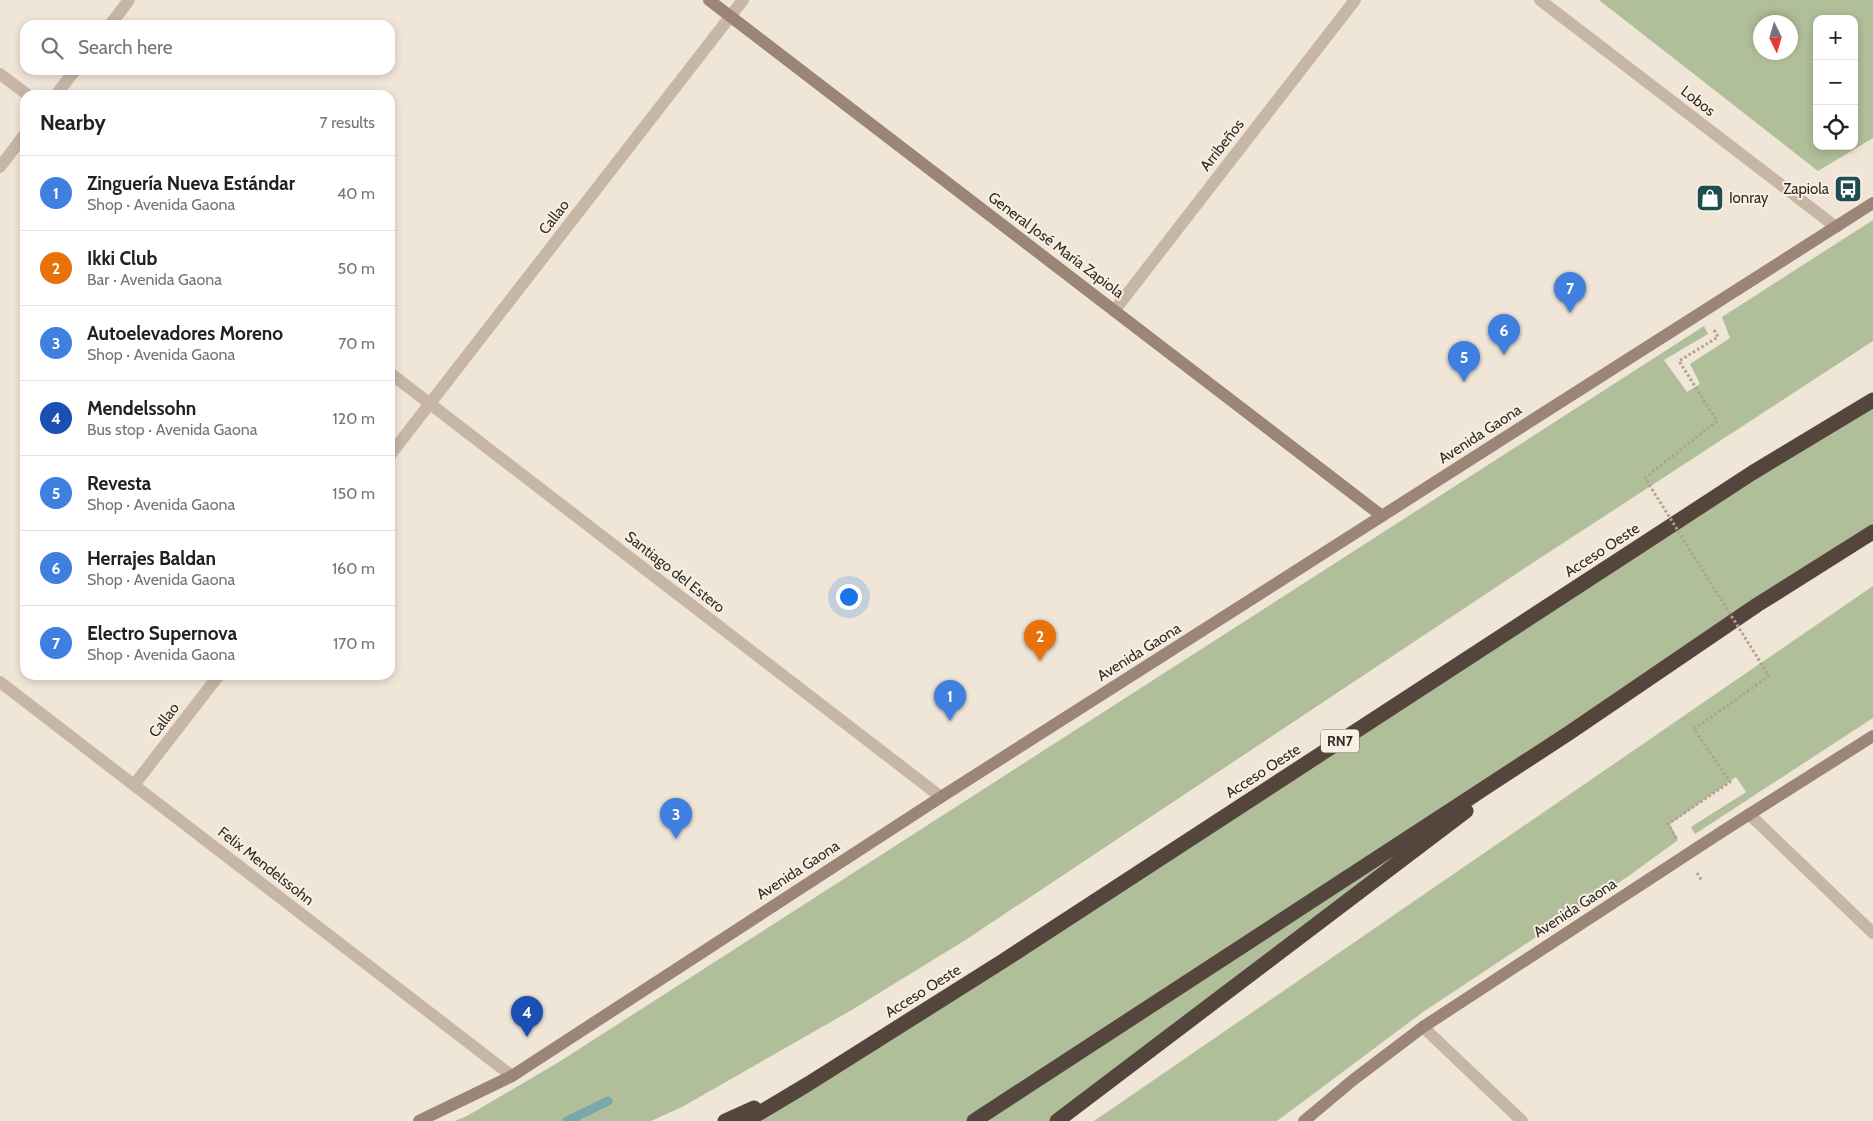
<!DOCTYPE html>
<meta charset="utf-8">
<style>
:root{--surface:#fff;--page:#f2f2f2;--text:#202124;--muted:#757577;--line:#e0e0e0;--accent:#b45309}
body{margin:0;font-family:Cabin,sans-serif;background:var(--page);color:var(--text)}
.controls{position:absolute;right:15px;top:15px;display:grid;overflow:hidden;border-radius:10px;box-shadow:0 2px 8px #0003}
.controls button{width:45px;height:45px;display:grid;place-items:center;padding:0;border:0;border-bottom:1px solid var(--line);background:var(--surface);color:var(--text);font:25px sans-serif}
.compass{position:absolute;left:1753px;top:15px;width:45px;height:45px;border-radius:50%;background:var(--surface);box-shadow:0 2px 8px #0003;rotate:175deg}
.you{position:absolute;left:848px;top:596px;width:18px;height:18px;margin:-12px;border:4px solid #fff;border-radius:50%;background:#1a73e8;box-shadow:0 0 0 8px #1a73e833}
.badge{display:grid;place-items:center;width:32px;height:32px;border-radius:50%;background:var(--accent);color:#fff;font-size:16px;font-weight:700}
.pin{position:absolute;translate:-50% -41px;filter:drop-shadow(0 1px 2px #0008)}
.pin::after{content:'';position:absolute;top:26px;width:18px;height:15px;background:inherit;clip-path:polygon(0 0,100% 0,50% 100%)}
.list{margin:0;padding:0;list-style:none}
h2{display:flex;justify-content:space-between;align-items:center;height:65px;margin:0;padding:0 20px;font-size:21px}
h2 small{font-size:16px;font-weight:400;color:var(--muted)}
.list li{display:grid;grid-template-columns:32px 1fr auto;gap:15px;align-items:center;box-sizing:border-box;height:75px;padding:0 20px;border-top:1px solid var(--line)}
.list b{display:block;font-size:19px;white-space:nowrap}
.list p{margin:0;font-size:16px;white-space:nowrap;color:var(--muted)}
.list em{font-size:16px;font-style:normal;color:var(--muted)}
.icon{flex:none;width:28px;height:28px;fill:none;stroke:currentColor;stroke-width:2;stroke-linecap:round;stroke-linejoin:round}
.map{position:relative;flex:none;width:1873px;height:1121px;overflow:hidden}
.search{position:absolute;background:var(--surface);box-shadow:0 2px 8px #0003;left:20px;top:20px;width:375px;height:55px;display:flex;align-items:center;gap:12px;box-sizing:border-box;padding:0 18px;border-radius:15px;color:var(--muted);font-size:19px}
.panel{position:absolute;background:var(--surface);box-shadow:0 2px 8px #0003;left:20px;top:90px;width:375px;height:590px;border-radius:15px}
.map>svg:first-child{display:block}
.green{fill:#b0be99;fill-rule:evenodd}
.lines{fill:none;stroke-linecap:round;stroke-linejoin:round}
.stream{stroke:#78a7ac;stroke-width:9}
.path{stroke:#b3a08f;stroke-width:3;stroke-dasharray:2.5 2.5;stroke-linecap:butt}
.street{stroke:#c7b6a5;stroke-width:12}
.secondary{stroke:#9b8576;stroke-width:12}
.highway{stroke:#54453d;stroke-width:15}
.path-bridge{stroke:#b3a08f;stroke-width:3;stroke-dasharray:2.5 2.5;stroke-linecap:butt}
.labels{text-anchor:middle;stroke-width:4;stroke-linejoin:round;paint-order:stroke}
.shield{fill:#f8f0e4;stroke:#6e665f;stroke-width:1}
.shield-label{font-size:14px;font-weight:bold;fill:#332b26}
.street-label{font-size:15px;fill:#332b26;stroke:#f8f0e4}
.poi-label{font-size:15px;fill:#332b26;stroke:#f8f0e4;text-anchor:end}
</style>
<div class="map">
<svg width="1873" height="1121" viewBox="0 0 1873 1121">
<rect width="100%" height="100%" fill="#f0e6d8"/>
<path class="green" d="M1599,0H1873V138L1818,171ZM1817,19H1854V146H1817ZM1790,22V52H1760V22Z
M1873,220V341L1531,564L967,939L850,1011L682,1107L651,1121H455L467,1116L559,1062L1704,326L1708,334L1664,360L1687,392L1700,384L1690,364L1730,338L1722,317Z
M1873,400V532L1569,733L1057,1121H725L808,1084Z
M1873,586V718L1695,834L1691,827L1746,792L1736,777L1670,824L1678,840L1630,875L1423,1012L1277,1121H1094Z"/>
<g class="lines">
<path class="stream" d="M567,1121L608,1101"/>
<path class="path" d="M1714,330L1718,337L1679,361L1717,421
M1676,838L1668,824L1730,782L1694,729
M1697,873L1702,881"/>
<path class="street" d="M1540,0L1836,227
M110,25L129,0
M0,74L28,95
M56,95L75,70
M0,167L25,134
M1114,311L1355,0
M390,373L941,797
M390,455L743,0
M0,682L512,1076
M134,785L219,675
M1749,814L1873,933
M1423,1027L1522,1121"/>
<path class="secondary" d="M709,0L1382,516
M419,1121L512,1076L941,797L1873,203
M1304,1121L1353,1080L1423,1027L1723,831L1873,736"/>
<path class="highway" d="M725,1121L754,1108
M746,1121L808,1084L1003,961L1752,473L1873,400
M974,1121L1569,733L1757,605L1873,532
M1057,1121L1466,811"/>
<path class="path-bridge" d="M1694,729L1769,676L1645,478L1717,421"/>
</g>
<defs>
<g id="bus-square" transform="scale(1.4375)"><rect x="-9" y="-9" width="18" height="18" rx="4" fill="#1d4d53" stroke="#f8f0e4"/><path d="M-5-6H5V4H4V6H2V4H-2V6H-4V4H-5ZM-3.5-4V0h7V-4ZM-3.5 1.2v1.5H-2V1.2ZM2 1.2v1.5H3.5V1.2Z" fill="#fff"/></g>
<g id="shop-square" transform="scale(1.4375)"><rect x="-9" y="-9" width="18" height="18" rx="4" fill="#1d4d53" stroke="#f8f0e4"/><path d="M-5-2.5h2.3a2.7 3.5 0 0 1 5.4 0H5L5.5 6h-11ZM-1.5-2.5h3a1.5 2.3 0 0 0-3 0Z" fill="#fff"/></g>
</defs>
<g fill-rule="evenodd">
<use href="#bus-square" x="1848" y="189"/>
<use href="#shop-square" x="1710" y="198"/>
</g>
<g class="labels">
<rect class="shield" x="1321" y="729.5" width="38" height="23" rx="4"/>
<g class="shield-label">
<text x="1340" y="746">RN7</text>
</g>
<g class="street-label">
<text transform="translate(1698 101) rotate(38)" y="5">Lobos</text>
<text transform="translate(1222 145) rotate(-52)" y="5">Arribeños</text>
<text transform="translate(554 217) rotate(-52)" y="5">Callao</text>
<text transform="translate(1056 245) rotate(37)" y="5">General José María Zapiola</text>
<text transform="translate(1480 434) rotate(-33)" y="5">Avenida Gaona</text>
<text transform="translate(1602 550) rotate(-33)" y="5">Acceso Oeste</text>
<text transform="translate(675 572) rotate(38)" y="5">Santiago del Estero</text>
<text transform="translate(1139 652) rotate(-32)" y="5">Avenida Gaona</text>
<text transform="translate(164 720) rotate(-52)" y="5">Callao</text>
<text transform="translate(1263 771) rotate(-33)" y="5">Acceso Oeste</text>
<text transform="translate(266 866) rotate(38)" y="5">Felix Mendelssohn</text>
<text transform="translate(798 870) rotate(-33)" y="5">Avenida Gaona</text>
<text transform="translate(1575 908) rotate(-33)" y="5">Avenida Gaona</text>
<text transform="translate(923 991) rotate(-32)" y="5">Acceso Oeste</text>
</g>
<g class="poi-label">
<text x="1829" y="194">Zapiola</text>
<text x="1729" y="203" text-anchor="start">Ionray</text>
</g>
</g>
</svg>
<div class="controls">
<button>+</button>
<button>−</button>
<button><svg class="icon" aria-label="locate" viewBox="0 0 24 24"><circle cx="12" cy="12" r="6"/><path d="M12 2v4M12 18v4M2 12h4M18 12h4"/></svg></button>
</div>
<svg class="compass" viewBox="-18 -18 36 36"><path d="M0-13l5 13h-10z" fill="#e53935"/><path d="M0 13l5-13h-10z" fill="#757577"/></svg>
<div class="you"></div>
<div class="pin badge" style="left:950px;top:721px;background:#3f7fe0">1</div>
<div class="pin badge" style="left:1040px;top:661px;background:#e8710a">2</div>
<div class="pin badge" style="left:676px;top:839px;background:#3f7fe0">3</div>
<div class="pin badge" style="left:527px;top:1037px;background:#1a4fb4">4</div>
<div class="pin badge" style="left:1464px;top:382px;background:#3f7fe0">5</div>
<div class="pin badge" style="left:1504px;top:355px;background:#3f7fe0">6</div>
<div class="pin badge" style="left:1570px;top:313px;background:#3f7fe0">7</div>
<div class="search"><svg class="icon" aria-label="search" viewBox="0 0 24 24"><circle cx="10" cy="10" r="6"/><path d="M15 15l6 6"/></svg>Search here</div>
<section class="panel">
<h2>Nearby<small>7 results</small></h2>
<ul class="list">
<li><span class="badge" style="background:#3f7fe0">1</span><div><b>Zinguería Nueva Estándar</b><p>Shop · Avenida Gaona</p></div><em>40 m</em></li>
<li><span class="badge" style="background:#e8710a">2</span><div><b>Ikki Club</b><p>Bar · Avenida Gaona</p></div><em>50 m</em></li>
<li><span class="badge" style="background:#3f7fe0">3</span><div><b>Autoelevadores Moreno</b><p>Shop · Avenida Gaona</p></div><em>70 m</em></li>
<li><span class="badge" style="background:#1a4fb4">4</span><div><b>Mendelssohn</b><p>Bus stop · Avenida Gaona</p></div><em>120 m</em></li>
<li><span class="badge" style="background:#3f7fe0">5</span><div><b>Revesta</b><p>Shop · Avenida Gaona</p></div><em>150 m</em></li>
<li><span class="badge" style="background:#3f7fe0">6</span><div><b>Herrajes Baldan</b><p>Shop · Avenida Gaona</p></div><em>160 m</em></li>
<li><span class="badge" style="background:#3f7fe0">7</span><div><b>Electro Supernova</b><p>Shop · Avenida Gaona</p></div><em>170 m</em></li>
</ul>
</section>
</div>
